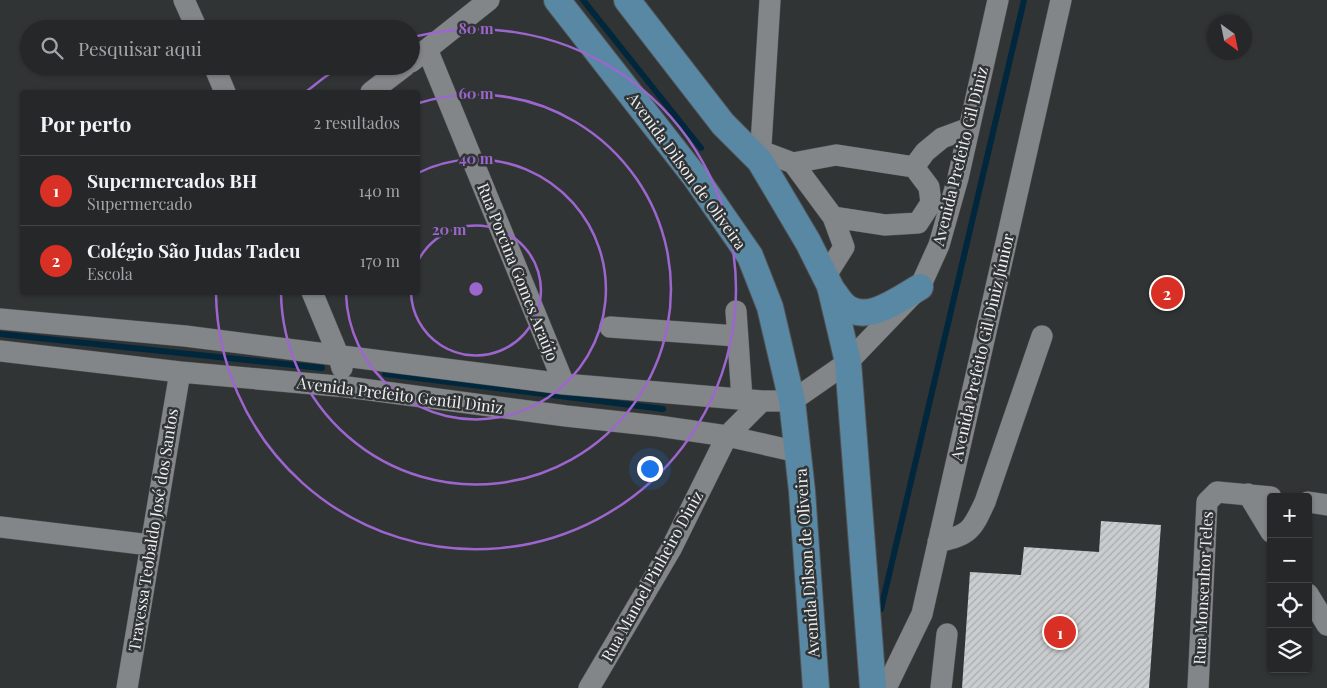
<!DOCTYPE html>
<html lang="pt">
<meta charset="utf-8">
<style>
:root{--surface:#252728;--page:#2d2f30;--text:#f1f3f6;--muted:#a3a5a8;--line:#424445;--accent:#d93025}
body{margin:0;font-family:"Playfair Display",serif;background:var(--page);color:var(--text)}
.controls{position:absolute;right:15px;bottom:15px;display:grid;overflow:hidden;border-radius:5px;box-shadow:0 1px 4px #0004}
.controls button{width:45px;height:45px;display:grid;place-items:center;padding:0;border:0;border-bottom:1px solid var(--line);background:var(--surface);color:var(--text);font:25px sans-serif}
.compass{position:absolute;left:1207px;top:15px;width:45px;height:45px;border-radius:50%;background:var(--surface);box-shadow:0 1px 4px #0004;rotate:147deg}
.you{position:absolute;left:649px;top:468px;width:18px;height:18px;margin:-12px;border:4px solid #fff;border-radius:50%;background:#1a73e8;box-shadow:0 0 0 8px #1a73e833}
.badge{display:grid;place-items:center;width:32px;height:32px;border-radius:50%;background:var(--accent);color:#fff;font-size:16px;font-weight:700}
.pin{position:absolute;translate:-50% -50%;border:2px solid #fff;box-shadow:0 1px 5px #0006}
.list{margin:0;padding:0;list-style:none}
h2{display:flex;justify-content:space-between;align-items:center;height:65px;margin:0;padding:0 20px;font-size:21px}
h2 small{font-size:16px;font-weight:400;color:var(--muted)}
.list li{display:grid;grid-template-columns:32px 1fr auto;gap:15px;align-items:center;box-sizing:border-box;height:70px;padding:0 20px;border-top:1px solid var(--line)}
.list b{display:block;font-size:19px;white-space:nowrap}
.list p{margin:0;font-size:16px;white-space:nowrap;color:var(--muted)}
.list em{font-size:16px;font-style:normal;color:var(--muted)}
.icon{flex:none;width:28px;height:28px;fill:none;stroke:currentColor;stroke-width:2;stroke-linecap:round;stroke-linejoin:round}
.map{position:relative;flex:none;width:1327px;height:688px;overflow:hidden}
.search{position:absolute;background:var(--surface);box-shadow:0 1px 4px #0004;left:20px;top:20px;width:400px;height:55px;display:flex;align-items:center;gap:12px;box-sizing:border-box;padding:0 18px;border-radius:28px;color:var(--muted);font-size:19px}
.panel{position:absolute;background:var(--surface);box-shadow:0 1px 4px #0004;left:20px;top:90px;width:400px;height:205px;border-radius:5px}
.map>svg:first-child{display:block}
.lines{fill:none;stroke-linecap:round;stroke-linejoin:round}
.stream{stroke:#00273c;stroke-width:6}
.building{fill:url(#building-hatch)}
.minor-casing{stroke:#505254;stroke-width:22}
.major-casing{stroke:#505254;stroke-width:28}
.minor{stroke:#838688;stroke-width:21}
.major{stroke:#5888a3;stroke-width:26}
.ring{fill:none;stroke:#9d66ce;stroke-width:2.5}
.labels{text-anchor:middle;stroke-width:5;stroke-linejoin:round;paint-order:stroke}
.street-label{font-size:16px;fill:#edeff0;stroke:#313435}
.centre{fill:#9d66ce;stroke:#313435;stroke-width:2.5}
.ring-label{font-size:15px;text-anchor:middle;font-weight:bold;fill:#9d66ce;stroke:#313435;stroke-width:5;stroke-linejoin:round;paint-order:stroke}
</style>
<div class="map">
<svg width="1327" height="688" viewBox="0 0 1327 688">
<defs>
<pattern id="building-hatch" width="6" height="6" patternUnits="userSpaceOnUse" patternTransform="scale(1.25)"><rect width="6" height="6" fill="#cacdcf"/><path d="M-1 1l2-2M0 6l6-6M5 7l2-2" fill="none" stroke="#a9acad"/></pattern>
</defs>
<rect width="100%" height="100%" fill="#313435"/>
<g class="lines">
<path class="stream" d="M583,0L701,148
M0,334L322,368
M385,374L663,409
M881,609L1024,0"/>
</g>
<path class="building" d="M1101,521L1161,525L1149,688H962L970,572L1021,575L1024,547L1099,552Z"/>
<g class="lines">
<g class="minor-casing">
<path id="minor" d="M184,0L197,29
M427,49L564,384
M411,62L489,0
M214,66L225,92
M371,92L405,66
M761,151L793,163L833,217L844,247L825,277
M760,161L770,0
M793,163L836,155L914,167L929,187L931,203L918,223L885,225L833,217
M914,167L925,152L942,138L969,128
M312,292L339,357L342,368
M736,311L742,399
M0,319L185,336L564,384L762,401H792L848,362L920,287L939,245L958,178L998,0
M610,327L737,336
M0,351L180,372L347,387L566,416L658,426L727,436L798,452
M1248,494L1271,532
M1308,502L1327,505
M0,527L150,545
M938,542C970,535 972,530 985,502L1042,336
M1308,594L1327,625
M127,688L180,372
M589,688L671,549L727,436L762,401
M886,688L922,614L1061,0
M941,688L947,634
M1198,688L1207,502L1217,492L1271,497"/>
</g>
<g class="major-casing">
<path id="major" d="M557,0L696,178L750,256L770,307L792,401L802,491L816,688
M627,0L723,124L760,161L808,242L830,286L848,362L873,688
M830,287C835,293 839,301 845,306C867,325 900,298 920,287"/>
</g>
<use href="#minor" class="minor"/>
<use href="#major" class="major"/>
</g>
<g class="ring">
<path d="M418 261A65 65 0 1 1 411 293"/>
<path d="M418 173A130 130 0 1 1 346 294"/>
<path d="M419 103A195 195 0 1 1 281 294"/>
<path d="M307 91A260 260 0 0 1 340 67M413 37A260 260 0 1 1 216 294"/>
</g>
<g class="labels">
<g class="street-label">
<text transform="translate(960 156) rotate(-76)" y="6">Avenida Prefeito Gil Diniz</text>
<text transform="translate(687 171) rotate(54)" y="6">Avenida Dilson de Oliveira</text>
<text transform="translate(518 272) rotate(68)" y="6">Rua Porcina Gomes Araújo</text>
<text transform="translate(982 347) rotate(-77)" y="6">Avenida Prefeito Gil Diniz Júnior</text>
<text transform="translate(400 395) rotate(7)" y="6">Avenida Prefeito Gentil Diniz</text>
<text transform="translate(153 530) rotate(-81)" y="6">Travessa Teobaldo José dos Santos</text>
<text transform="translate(807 563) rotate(-94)" y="6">Avenida Dilson de Oliveira</text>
<text transform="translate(652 576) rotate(-61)" y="6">Rua Manoel Pinheiro Diniz</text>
<text transform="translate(1203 588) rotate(-87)" y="6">Rua Monsenhor Teles</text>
</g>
</g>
<circle cx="476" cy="289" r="8" class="centre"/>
<g class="ring-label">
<text x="476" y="34">80 m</text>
<text x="476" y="99">60 m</text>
<text x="476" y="164">40 m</text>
<text x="449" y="235">20 m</text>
</g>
</svg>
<div class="controls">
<button>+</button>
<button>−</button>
<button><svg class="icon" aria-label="locate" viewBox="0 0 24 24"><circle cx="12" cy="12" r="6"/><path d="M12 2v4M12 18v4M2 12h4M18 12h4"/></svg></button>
<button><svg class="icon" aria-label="layers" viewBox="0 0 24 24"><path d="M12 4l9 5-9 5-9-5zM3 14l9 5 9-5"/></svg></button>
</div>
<svg class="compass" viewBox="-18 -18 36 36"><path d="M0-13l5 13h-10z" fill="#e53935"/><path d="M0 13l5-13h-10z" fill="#a3a5a8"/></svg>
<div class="you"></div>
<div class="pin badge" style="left:1060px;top:632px">1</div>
<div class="pin badge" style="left:1167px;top:293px">2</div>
<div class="search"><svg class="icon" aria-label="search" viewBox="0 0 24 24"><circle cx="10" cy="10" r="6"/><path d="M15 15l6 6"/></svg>Pesquisar aqui</div>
<section class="panel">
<h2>Por perto<small>2 resultados</small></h2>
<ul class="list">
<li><span class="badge">1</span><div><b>Supermercados BH</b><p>Supermercado</p></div><em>140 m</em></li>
<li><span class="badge">2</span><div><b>Colégio São Judas Tadeu</b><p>Escola</p></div><em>170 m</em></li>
</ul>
</section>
</div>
